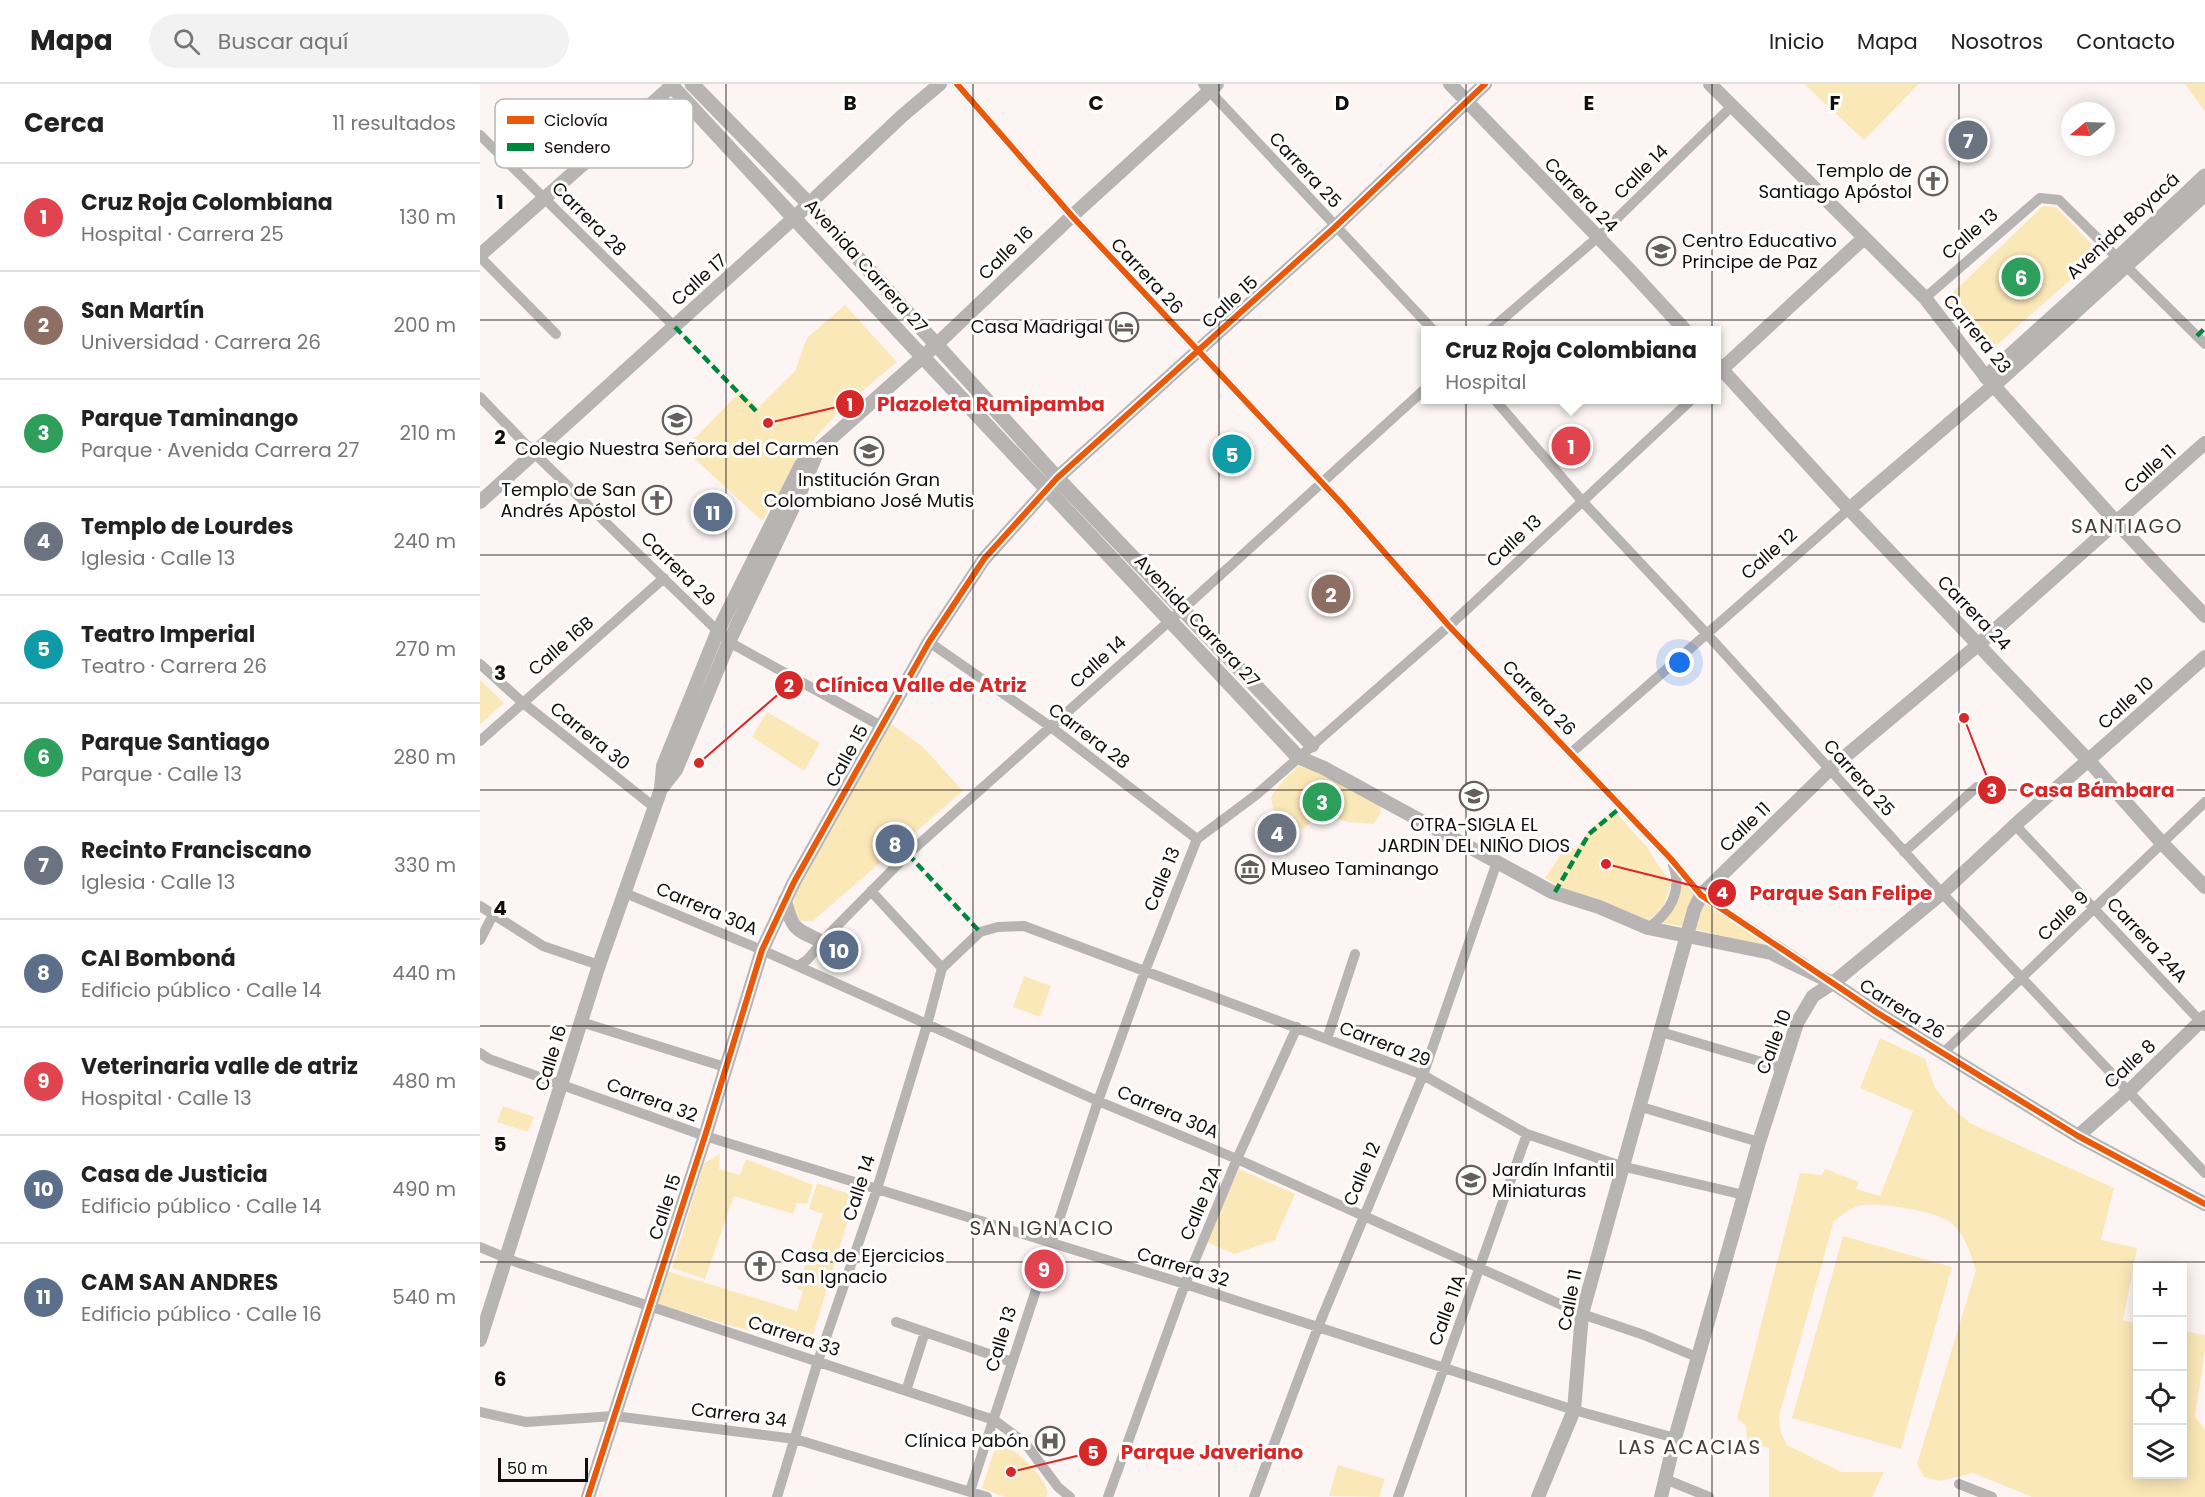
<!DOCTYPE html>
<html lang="es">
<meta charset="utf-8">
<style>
:root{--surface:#fff;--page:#f2f2f2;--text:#222;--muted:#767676;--line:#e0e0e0;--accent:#0b8043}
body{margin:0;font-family:Poppins,sans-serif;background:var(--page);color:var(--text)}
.controls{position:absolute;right:18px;bottom:18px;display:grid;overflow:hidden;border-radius:0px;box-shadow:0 3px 15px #0003}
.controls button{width:54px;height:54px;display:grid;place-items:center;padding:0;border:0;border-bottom:2px solid var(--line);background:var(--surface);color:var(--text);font:30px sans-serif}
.compass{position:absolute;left:1581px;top:18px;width:54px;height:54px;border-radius:50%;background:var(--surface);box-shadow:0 3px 15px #0003;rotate:251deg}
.scale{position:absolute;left:18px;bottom:15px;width:90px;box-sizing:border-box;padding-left:6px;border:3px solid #120d0c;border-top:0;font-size:16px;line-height:21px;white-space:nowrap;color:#120d0c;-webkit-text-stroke:4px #fff;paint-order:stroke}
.you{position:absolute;left:1200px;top:579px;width:21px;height:21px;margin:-15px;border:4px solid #fff;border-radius:50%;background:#1a73e8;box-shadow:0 0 0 9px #1a73e833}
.badge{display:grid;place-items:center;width:39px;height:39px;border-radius:50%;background:var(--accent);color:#fff;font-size:20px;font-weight:700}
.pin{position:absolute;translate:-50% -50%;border:3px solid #fff;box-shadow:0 2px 6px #0006}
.popup{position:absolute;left:941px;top:242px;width:300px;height:78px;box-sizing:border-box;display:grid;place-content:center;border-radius:0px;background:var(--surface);filter:drop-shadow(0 2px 4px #0005);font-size:20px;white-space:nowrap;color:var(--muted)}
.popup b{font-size:22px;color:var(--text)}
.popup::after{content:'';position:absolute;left:50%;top:100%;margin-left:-12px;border:12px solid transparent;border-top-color:var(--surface)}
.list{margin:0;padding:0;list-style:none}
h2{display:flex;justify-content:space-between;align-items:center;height:78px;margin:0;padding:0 24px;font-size:26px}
h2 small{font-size:20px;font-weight:400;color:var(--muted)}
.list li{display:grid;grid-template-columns:39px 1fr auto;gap:18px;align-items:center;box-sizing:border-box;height:108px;padding:0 24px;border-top:2px solid var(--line)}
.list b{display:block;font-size:22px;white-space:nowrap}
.list p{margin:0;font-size:20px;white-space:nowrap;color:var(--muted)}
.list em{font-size:20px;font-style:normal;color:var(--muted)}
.icon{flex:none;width:33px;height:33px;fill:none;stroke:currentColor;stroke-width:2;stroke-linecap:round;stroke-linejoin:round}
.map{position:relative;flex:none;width:1725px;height:1413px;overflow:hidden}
header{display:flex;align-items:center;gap:36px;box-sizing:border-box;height:84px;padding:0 30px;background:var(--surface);border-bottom:2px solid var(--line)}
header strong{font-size:28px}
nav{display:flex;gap:33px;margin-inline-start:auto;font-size:21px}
.search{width:420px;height:54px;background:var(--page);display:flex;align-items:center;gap:15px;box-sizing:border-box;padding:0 21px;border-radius:33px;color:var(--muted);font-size:22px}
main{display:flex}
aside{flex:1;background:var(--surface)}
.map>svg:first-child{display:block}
.green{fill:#fbe8b9}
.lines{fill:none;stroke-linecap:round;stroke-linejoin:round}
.minor{stroke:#b7b4b3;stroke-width:10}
.tertiary{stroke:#b7b4b3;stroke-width:14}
.secondary{stroke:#b7b4b3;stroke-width:15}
.quiet{stroke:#00873e;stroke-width:4.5;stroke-dasharray:9 4.5;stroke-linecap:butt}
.cycleway-casing{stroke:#fff;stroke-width:10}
.cycleway{stroke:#e8590c;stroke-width:6}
.grid{fill:none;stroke:#120d0c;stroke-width:1.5;stroke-opacity:0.55}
.labels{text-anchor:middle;stroke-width:6;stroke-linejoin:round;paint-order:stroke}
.street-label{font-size:18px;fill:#120d0c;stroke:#fff}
.poi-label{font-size:18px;fill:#120d0c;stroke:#fff;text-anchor:end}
.neighbourhood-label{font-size:20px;letter-spacing:1.5px;fill:#473c38;stroke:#fff}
.key{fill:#fff;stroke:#b8b6b6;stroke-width:1.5}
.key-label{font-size:16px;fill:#120d0c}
.grid-label{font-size:20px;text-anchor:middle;font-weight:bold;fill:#120d0c;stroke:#fff;stroke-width:6;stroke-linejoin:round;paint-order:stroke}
.leader{fill:none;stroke:#d62828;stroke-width:2}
.callout-dot{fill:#d62828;stroke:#fff;stroke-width:2}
.mark-label{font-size:18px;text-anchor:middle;font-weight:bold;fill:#fff}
.callout-label{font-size:20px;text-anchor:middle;font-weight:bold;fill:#d62828;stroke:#fff;stroke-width:6;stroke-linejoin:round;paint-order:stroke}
</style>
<header>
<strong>Mapa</strong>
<div class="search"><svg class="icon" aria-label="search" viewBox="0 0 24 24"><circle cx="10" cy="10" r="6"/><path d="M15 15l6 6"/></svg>Buscar aquí</div>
<nav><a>Inicio</a><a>Mapa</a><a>Nosotros</a><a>Contacto</a></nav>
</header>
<main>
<aside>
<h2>Cerca<small>11 resultados</small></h2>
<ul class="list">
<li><span class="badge" style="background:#e0444e">1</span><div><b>Cruz Roja Colombiana</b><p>Hospital · Carrera 25</p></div><em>130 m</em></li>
<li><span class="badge" style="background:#8d6e63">2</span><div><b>San Martín</b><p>Universidad · Carrera 26</p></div><em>200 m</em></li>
<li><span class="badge" style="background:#2e9e5b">3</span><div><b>Parque Taminango</b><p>Parque · Avenida Carrera 27</p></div><em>210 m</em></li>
<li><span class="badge" style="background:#6b7280">4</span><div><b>Templo de Lourdes</b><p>Iglesia · Calle 13</p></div><em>240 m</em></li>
<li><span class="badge" style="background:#0f9aa8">5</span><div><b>Teatro Imperial</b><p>Teatro · Carrera 26</p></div><em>270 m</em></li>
<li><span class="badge" style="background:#2e9e5b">6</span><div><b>Parque Santiago</b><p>Parque · Calle 13</p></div><em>280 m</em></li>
<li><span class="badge" style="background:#6b7280">7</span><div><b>Recinto Franciscano</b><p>Iglesia · Calle 13</p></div><em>330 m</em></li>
<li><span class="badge" style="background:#5c6f8a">8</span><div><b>CAI Bomboná</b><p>Edificio público · Calle 14</p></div><em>440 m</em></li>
<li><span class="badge" style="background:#e0444e">9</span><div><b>Veterinaria valle de atriz</b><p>Hospital · Calle 13</p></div><em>480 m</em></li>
<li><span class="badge" style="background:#5c6f8a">10</span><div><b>Casa de Justicia</b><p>Edificio público · Calle 14</p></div><em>490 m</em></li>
<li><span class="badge" style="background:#5c6f8a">11</span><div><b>CAM SAN ANDRES</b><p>Edificio público · Calle 16</p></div><em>540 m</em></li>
</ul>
</aside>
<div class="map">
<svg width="1725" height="1413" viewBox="0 0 1725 1413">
<rect width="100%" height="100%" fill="#fcf5f4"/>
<path class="green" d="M1324,0H1439L1384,56Z
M1705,0H1725V28Z
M1563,122L1576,123L1620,169L1508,269L1463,218Z
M365,221L417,278L360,326L336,353L282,437L204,365L261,307L278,324L315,287L327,254Z
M0,596L24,619L0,640Z
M287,628L340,659L324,687L272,653Z
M407,637L443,663L483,707L333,837H320L313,827L315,809Z
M818,682L850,691L901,722L900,731L893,740L868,738L839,728L823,746C803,736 794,737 791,713L803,697Z
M1137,730L1166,762L1191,800L1182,826L1165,839L1090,809L1065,794L1087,761L1096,766C1105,751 1118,732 1137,730Z
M1201,796L1217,812L1205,843L1182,839Z
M1223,817L1287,861L1246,853L1215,845Z
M544,892L571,902L560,933L533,923Z
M1400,954L1445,975L1455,1004L1468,1020L1490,1039L1634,1104L1621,1156L1657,1164L1643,1236L1657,1240L1658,1390H1702L1703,1247L1725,1251V1267L1715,1332L1725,1346V1413H1552L1493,1389L1460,1397L1444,1393L1437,1380L1496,1186C1490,1169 1485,1149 1470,1138C1455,1127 1396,1117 1378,1122C1370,1124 1361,1132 1354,1137L1299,1332L1301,1349L1307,1361L1362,1388H1404L1392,1413H1289V1364L1267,1357L1266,1342L1257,1334L1320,1089L1342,1091L1345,1085L1379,1098L1376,1105L1400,1112L1433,1027L1380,1004Z
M23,1022L54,1033L48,1048L17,1038Z
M240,1070L239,1085L260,1091L266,1075L333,1101L327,1120L317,1119L313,1130L254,1112L225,1195L192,1184L224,1079Z
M759,1085L815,1110L795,1156L754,1170L727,1158Z
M337,1099L375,1112L329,1264L176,1220L187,1187L317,1227L323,1207L317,1205L343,1130L329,1125Z
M1363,1152L1472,1183L1421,1365L1312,1334Z
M525,1362C540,1368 565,1394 568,1409L566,1413H525L502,1404L514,1367Z
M858,1381L905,1395L899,1413L849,1412Z"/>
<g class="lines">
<path class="minor" d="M477,0L592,132L862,420L969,542L1191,775L1221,811L1325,880
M723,0L953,246
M0,51L195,243
M0,173L76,250
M1445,214L1560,114L1579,116L1725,260
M1010,246L1117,154L1252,22
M0,313L54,369L249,558L401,642
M1015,316L1103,418L1226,549L1462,809L1725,1089
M449,558L571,643L717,755
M0,580L42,618L174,723
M0,657L184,494
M1091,669L1369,425
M1535,741L1725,942
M1424,768L1497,703
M391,807L462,884
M145,809L282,866L618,1017L757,1075L1102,1230L1164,1251L1219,1274
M0,822L63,862L119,881
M1168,844C1190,829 1203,807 1193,781
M0,856L13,831
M318,882L327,876L352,847L428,770L703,525L946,304
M101,938L245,983
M1181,948L1302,984
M847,955L875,870
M0,969L9,975L225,1052L705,1200L1094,1326L1195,1354
M1463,969L1725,718
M1158,1022L1279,1058
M0,1163L36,1178L514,1336L545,1359L578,1403L590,1413
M416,1238L532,1278
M426,1307L445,1248
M0,1328L46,1338L134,1332L315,1355L507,1413
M1185,1395L1229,1413
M1479,1400L1512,1413
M490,1407L618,1017L665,887L717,755L776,711L969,542L1211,316
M297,1413L338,1277L397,1105L447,941L462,884L500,848L518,843L544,842L943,991L1047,1050L1141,1082L1264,1111
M628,1413L705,1200L757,1075L817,943
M774,1413L838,1243L943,991L1017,778
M918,1413L1047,1050"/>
<path class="tertiary" d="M970,0L1147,183L1205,246
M1230,0L1445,214L1506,293L1637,439L1725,532
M0,171L194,0
M1236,279L1369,425L1609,677L1681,758L1725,803
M1242,285L1384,154
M0,418L315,133L422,32L460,0
M1369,425L1514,301
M818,673L844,684L1072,808L1119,823L1168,844L1291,869L1353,899L1396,928L1598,1052L1725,1120
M181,705L196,686L249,558L320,409L337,369
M305,816C312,846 315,845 343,858
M1598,1052L1649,1007L1725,933
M0,1256L119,881L181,705L183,682L237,549L321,381L456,261L592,132L737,0
M108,1413L225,1052L282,866L314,798L449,558L504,475L577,394L855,143L1005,0
M1058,1413L1094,1326L1102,1230L1214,826L1221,811L1349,686L1499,560L1725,359
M1181,1413L1195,1354L1279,1058L1317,939L1333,912L1353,899L1462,809L1535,741L1725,573"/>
<path class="secondary" d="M190,0L426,255L818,673
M212,0L329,120L577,394L832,661
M1506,293L1638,174L1725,92
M1514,301L1725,110"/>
<path class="quiet" d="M195,243L276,327
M1717,252L1725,244
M428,770L500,848
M1075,808L1109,750L1141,723"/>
<g class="cycleway-casing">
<path id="cycleway" d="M477,0L592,132L862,420L969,542L1191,775L1221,811L1396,928L1598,1052L1725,1120
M108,1413L225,1052L282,866L314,798L449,558L504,475L577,394L855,143L1005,0"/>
</g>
<use href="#cycleway" class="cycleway"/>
</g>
<path class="grid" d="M246,0V1413M493,0V1413M739,0V1413M986,0V1413M1232,0V1413M1479,0V1413M0,236H1725M0,471H1725M0,706H1725M0,942H1725M0,1178H1725"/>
<defs>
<g id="church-ring" transform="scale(1.5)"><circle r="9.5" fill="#fff" stroke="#645e5d" stroke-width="1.5"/><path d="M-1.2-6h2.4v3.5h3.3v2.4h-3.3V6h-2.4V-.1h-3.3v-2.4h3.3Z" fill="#645e5d"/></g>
<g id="school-ring" transform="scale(1.5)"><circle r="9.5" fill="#fff" stroke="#645e5d" stroke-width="1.5"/><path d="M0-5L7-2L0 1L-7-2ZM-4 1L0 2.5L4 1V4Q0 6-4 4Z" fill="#645e5d"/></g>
<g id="hotel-ring" transform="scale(1.5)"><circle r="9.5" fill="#fff" stroke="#645e5d" stroke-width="1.5"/><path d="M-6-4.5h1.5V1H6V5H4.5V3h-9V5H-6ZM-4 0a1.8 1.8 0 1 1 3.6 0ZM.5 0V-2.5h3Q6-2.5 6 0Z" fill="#645e5d"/></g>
<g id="museum-ring" transform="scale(1.5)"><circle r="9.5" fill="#fff" stroke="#645e5d" stroke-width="1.5"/><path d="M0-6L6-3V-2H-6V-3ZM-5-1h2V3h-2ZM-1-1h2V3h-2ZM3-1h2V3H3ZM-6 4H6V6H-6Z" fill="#645e5d"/></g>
<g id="hospital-ring" transform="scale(1.5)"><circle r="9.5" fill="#fff" stroke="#645e5d" stroke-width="1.5"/><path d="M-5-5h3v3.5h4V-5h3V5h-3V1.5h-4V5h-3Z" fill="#645e5d"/></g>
</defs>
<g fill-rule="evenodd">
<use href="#church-ring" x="1453" y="97"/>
<use href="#school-ring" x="1181" y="167"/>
<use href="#hotel-ring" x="644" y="243"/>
<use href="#school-ring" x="197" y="336"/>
<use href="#school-ring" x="389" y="367"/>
<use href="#church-ring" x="177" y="416"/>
<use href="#school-ring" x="994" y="712"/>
<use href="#museum-ring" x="770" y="785"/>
<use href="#school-ring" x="991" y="1096"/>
<use href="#church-ring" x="280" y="1182"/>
<use href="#hospital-ring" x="570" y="1357"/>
</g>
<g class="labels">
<g class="street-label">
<text transform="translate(825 86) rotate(47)" y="6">Carrera 25</text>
<text transform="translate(1161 88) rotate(-45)" y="6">Calle 14</text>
<text transform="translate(1101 111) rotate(46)" y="6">Carrera 24</text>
<text transform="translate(109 135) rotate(45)" y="6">Carrera 28</text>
<text transform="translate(1643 142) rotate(-43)" y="6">Avenida Boyacá</text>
<text transform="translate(1490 150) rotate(-41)" y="6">Calle 13</text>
<text transform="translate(526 169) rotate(-44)" y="6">Calle 16</text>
<text transform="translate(386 182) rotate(48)" y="6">Avenida Carrera 27</text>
<text transform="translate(667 192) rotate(47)" y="6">Carrera 26</text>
<text transform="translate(219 196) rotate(-42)" y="6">Calle 17</text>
<text transform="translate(750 218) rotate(-42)" y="6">Calle 15</text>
<text transform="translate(1497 250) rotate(51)" y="6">Carrera 23</text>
<text transform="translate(1670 385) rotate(-42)" y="6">Calle 11</text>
<text transform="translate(1034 457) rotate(-43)" y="6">Calle 13</text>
<text transform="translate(1289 470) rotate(-41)" y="6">Calle 12</text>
<text transform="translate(198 485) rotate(45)" y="6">Carrera 29</text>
<text transform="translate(1494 529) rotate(46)" y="6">Carrera 24</text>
<text transform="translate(717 537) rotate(47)" y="6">Avenida Carrera 27</text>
<text transform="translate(81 562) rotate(-41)" y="6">Calle 16B</text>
<text transform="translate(618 578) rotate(-42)" y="6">Calle 14</text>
<text transform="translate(1059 614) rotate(46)" y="6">Carrera 26</text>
<text transform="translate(1646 619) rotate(-42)" y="6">Calle 10</text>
<text transform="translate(110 652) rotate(39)" y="6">Carrera 30</text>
<text transform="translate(609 652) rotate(37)" y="6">Carrera 28</text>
<text transform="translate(367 672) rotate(-61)" y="6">Calle 15</text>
<text transform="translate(1379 694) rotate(48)" y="6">Carrera 25</text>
<text transform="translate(1265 743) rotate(-44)" y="6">Calle 11</text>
<text transform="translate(682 795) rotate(-68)" y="6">Calle 13</text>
<text transform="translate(227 825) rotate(23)" y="6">Carrera 30A</text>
<text transform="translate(1583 832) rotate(-44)" y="6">Calle 9</text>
<text transform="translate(1667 856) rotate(47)" y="6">Carrera 24A</text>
<text transform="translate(1422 925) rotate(32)" y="6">Carrera 26</text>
<text transform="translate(1294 958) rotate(-69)" y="6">Calle 10</text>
<text transform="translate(905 960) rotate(21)" y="6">Carrera 29</text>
<text transform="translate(71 974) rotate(-73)" y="6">Calle 16</text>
<text transform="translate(1650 980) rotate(-43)" y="6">Calle 8</text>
<text transform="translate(172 1016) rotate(20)" y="6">Carrera 32</text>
<text transform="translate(688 1028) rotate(23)" y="6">Carrera 30A</text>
<text transform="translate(882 1090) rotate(-67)" y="6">Calle 12</text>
<text transform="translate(379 1104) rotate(-72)" y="6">Calle 14</text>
<text transform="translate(721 1119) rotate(-67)" y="6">Calle 12A</text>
<text transform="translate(185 1123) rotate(-72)" y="6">Calle 15</text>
<text transform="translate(703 1183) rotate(17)" y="6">Carrera 32</text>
<text transform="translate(1090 1216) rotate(-79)" y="6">Calle 11</text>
<text transform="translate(967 1226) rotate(-70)" y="6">Calle 11A</text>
<text transform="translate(314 1252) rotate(18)" y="6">Carrera 33</text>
<text transform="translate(521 1255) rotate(-73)" y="6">Calle 13</text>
<text transform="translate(259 1331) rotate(7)" y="6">Carrera 34</text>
</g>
<g class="poi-label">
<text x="1432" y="93">Templo de<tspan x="1432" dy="21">Santiago Apóstol</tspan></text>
<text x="1202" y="163" text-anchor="start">Centro Educativo<tspan x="1202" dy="21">Principe de Paz</tspan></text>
<text x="623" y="249">Casa Madrigal</text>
<text x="197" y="371" text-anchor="middle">Colegio Nuestra Señora del Carmen</text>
<text x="389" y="402" text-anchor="middle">Institución Gran<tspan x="389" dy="21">Colombiano José Mutis</tspan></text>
<text x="156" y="412">Templo de San<tspan x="156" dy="21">Andrés Apóstol</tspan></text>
<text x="994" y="747" text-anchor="middle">OTRA-SIGLA EL<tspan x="994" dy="21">JARDIN DEL NIÑO DIOS</tspan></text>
<text x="791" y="791" text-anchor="start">Museo Taminango</text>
<text x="1012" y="1092" text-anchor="start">Jardín Infantil<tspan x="1012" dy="21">Miniaturas</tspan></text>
<text x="301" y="1178" text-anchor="start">Casa de Ejercicios<tspan x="301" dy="21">San Ignacio</tspan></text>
<text x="549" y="1363">Clínica Pabón</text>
</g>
<g class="neighbourhood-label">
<text x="1647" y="449">SANTIAGO</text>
<text x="562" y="1151">SAN IGNACIO</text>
<text x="1210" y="1370">LAS ACACIAS</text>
</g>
</g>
<rect x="15" y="15" width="198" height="69" rx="9" class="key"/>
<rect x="27" y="32" width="27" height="8" fill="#e8590c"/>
<rect x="27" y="59" width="27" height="8" fill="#00873e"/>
<g class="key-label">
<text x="64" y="42">Ciclovía</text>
<text x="64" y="69">Sendero</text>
</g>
<g class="grid-label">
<text x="370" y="26">B</text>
<text x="616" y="26">C</text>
<text x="862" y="26">D</text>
<text x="1109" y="26">E</text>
<text x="1355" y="26">F</text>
<text x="20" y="125">1</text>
<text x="20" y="360">2</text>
<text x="20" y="596">3</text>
<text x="20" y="831">4</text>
<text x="20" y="1067">5</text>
<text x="20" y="1302">6</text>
</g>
<path class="leader" d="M288 339L370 320M219 679L309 601M1484 634L1512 706M1126 780L1242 809M531 1388L613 1368"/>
<g class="callout-dot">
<circle cx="288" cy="339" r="6"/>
<circle cx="219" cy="679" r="6"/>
<circle cx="1484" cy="634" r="6"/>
<circle cx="1126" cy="780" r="6"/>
<circle cx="531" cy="1388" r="6"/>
<circle cx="370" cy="320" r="15"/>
<circle cx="309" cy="601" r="15"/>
<circle cx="1512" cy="706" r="15"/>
<circle cx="1242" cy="809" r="15"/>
<circle cx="613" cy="1368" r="15"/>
</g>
<g class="mark-label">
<text x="370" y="327">1</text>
<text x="309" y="608">2</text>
<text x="1512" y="713">3</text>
<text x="1242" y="815">4</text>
<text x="613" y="1375">5</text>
</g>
<g class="callout-label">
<text x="511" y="327">Plazoleta Rumipamba</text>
<text x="441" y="608">Clínica Valle de Atriz</text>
<text x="1617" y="713">Casa Bámbara</text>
<text x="1361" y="816">Parque San Felipe</text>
<text x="732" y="1375">Parque Javeriano</text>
</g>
</svg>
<div class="controls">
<button>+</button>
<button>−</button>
<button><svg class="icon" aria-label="locate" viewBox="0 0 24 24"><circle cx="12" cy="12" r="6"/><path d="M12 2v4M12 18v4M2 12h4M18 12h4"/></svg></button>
<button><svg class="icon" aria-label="layers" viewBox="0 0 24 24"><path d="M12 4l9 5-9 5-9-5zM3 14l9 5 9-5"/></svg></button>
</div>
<svg class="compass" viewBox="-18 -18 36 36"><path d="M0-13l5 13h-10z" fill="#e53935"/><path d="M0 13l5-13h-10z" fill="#767676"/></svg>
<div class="scale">50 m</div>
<div class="you"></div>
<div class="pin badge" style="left:1091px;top:362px;background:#e0444e">1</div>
<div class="popup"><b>Cruz Roja Colombiana</b>Hospital</div>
<div class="pin badge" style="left:851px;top:510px;background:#8d6e63">2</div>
<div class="pin badge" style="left:842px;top:718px;background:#2e9e5b">3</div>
<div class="pin badge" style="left:797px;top:749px;background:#6b7280">4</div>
<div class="pin badge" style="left:752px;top:370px;background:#0f9aa8">5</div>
<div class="pin badge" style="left:1541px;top:193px;background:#2e9e5b">6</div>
<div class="pin badge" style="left:1488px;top:56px;background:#6b7280">7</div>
<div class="pin badge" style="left:415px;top:760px;background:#5c6f8a">8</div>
<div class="pin badge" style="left:564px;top:1185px;background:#e0444e">9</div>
<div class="pin badge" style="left:359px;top:866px;background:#5c6f8a">10</div>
<div class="pin badge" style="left:233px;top:428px;background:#5c6f8a">11</div>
</div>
</main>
